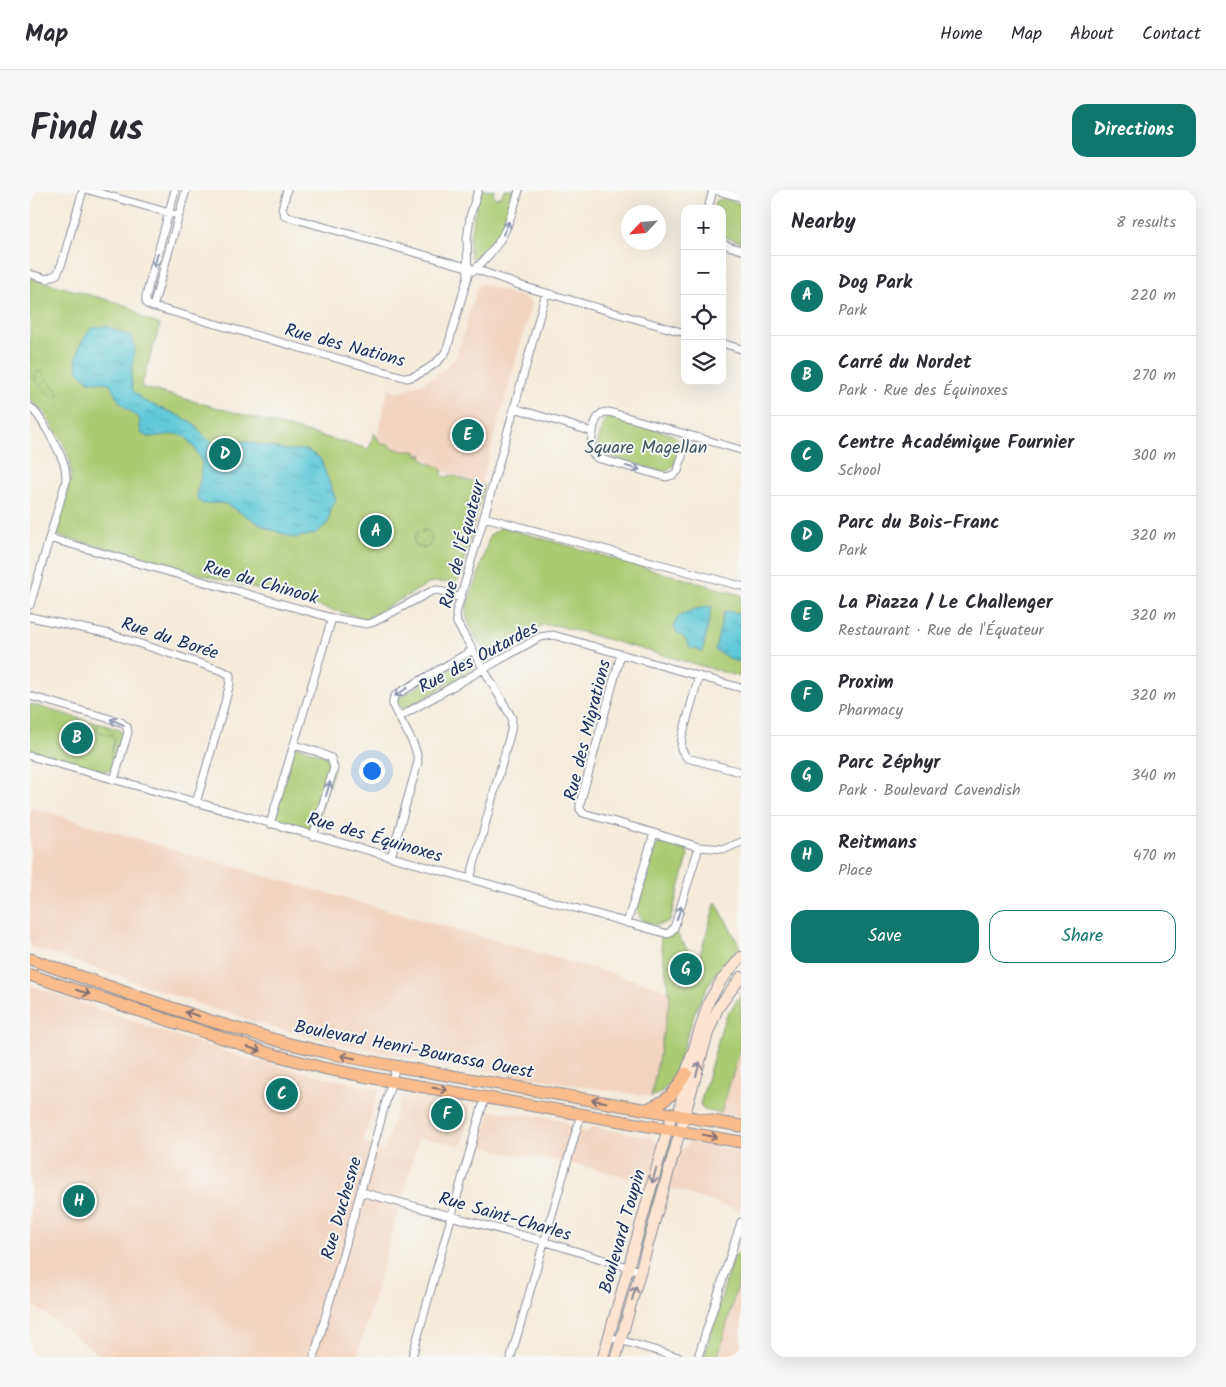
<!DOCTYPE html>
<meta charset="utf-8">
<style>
:root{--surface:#fff;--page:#f7f7f7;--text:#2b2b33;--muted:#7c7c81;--line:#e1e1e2;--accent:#0f766e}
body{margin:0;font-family:Kalam,sans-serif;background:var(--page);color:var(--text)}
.controls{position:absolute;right:15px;top:15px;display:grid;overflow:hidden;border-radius:10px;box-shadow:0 5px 20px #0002}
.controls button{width:45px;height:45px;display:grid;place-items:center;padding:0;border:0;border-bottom:1px solid var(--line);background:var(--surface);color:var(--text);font:25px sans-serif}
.compass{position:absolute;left:591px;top:15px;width:45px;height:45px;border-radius:50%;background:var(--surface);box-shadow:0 5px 20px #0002;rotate:244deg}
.you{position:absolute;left:341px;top:580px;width:18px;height:18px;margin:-12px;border:4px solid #fff;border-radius:50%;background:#1a73e8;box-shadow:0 0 0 8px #1a73e833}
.badge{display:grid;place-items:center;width:32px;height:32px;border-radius:50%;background:var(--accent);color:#fff;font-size:16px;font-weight:700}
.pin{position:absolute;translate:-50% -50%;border:2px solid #fff;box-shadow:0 1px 5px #0006}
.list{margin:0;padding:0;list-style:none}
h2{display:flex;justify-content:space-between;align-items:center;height:65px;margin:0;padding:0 20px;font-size:21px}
h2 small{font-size:16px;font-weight:400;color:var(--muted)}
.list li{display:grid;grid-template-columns:32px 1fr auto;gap:15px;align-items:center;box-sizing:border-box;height:80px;padding:0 20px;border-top:1px solid var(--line)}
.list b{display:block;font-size:19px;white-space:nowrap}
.list p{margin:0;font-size:16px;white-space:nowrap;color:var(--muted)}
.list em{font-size:16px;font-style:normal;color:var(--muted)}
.actions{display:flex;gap:10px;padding:15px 20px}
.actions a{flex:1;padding:11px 0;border:1px solid var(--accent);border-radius:15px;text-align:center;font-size:18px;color:var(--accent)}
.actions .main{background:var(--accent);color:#fff}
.icon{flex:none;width:28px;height:28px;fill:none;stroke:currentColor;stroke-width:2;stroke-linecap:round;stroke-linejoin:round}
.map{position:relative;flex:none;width:711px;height:1167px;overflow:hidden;border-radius:15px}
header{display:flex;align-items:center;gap:30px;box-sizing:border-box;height:70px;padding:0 25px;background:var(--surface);border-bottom:1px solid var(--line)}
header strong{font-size:24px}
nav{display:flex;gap:28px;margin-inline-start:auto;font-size:18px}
.intro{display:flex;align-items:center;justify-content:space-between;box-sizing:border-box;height:120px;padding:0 30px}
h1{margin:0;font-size:35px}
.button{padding:12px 22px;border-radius:15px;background:var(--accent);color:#fff;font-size:18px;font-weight:700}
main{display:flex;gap:30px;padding:0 30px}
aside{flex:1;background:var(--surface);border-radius:15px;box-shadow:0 5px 20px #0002}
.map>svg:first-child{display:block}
.built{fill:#f3d4bf}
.green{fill:#abca71;stroke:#637c68}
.garden{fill:url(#garden-dots);stroke:#637c68}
.water{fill:url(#water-ripples);stroke:#3c7c9b}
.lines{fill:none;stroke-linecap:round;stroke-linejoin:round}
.street-casing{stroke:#888d9c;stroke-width:9}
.secondary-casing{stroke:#888d9c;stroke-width:12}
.primary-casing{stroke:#888d9c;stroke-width:13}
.street{stroke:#fff;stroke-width:7}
.secondary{stroke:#fde4d1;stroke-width:10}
.primary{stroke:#fabc8b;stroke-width:11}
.oneway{stroke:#8d97ae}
.oneway2{stroke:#7f6e72}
.oneway3{stroke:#8c8a98}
.labels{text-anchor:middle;stroke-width:4;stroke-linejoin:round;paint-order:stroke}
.street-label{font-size:18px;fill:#1b2f5e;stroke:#f6f6f2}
.park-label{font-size:18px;fill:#3f5663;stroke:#f6f6f2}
</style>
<header>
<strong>Map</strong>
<nav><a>Home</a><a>Map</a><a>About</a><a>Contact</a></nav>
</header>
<div class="intro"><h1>Find us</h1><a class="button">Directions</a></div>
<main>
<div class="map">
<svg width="711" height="1167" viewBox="0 0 711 1167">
<defs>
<pattern id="garden-dots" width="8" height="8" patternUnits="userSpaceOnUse" patternTransform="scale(1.25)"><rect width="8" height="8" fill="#abca71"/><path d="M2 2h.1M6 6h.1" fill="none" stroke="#8aa460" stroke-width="1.8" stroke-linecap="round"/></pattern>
<pattern id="water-ripples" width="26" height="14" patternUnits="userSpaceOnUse" patternTransform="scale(1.25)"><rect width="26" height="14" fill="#5ec9d8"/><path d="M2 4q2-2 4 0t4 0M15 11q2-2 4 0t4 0" fill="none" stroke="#4da4b2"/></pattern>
</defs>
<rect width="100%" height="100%" fill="#f6f6f2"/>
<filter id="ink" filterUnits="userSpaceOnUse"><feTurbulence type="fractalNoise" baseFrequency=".02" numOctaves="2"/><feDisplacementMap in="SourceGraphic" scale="10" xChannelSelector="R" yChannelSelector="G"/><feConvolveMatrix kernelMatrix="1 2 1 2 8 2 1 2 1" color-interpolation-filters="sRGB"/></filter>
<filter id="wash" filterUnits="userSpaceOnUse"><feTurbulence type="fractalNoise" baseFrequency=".0096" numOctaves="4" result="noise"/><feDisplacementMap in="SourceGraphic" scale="20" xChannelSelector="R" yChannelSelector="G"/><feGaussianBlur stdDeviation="1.12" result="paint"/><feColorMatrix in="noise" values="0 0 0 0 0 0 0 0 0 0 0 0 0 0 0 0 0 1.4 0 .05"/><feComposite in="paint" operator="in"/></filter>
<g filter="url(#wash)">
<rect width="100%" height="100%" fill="#f5ebdb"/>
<path class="built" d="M451,94L497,109L502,113L451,294L344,257L359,197L367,202L393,193L414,180L426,168L447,98Z
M0,617L141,659L639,800L640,808L621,907L367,866L242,837L178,817L0,756Z
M0,795L140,844L212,867L306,890L349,899L333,952L354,960L372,905L441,916L432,955L389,948L327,1167H72L0,1112Z
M711,857V927L691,923Z
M461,921L534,930L539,938L557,942L562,937L622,947L624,952L655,958L659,952L711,961V1021L634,996L543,974L473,962L451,955Z
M711,1082V1167H688Z"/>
<path class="green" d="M451,0H464L463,5L466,8L471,6L474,0H485L472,40L464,54L451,70L441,67C436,48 446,19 451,0Z
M693,8L711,14V52L692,46V19H682C684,12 687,10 693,8Z
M0,88L99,116L113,128L130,135L111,197L339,259L344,243L352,255L357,253C364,260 375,262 385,261L388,266L392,264L393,269L398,273C404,275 410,275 413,282L411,285L417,287L421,285L454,296L429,389L425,393C416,394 408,390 400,393L336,429L26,345L41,288L40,271L33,252L14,223L0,210Z
M581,226L641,244C655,251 649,267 642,278L635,282L630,281L572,264L567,256L573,233L575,230Z
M472,337L711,405V487L526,435H513L498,442L502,443L466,464L458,465V463C451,459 435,431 436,422C436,415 440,407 442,399H444L460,345Z
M437,467H440L444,471L445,476L443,479L376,519H373C370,517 367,514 367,510L370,507Z
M0,514L90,540L94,547L85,577L81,580L75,581L0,560Z
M264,555L301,568L304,578L283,646L240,634Z
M634,651L654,656L657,661L658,667L640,730C632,736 620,737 612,729C609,726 608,723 607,719L622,663C627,657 625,654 634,651Z
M686,712L710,757L685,784L675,801L667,817L642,890L630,903L621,907L640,808L630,747L645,741L667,774Z
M711,804V857L691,923C684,922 673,922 670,914L692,837L696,827Z
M640,949L642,950L609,1071H606L605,1070Z
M711,1060V1082L688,1167H674L702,1070Z"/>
<path class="garden" d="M10,181L27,201L29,203L27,207L24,208C18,205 6,193 4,187L7,182Z
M384 349a9 9 0 1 1 18 0a9 9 0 1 1-18 0Z
M68,533C98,542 96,540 87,569L80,567L84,552V547L81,545L66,541Z"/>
<path class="water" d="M76,136L100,146L105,156L101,188L103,201L114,211L145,224L163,233L176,248L187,255L214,251L256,260H276L290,268L306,310L301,319L298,333L285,344L264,348L235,337L196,314L188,313L173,314L168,310L167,302L170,290L172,273L165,259L156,247L147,244L118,247L111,243L109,228C93,216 87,212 80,193L59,191L49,183L46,172L50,155L61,138Z
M682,416L672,463L666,458L661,459L655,448L647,443L644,437C645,435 646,430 647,429C653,421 673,417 682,416Z
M698,421L711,424V471H704L685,460L694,422Z"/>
</g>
<g filter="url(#ink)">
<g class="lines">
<g class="street-casing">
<path id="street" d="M59,0L143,24
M145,0L116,106V112L118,115L377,188C391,185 411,172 417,159L438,86L437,50L440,27L448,0
M257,0L252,19L255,26L451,81L492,96L655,143
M685,0L711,7
M678,19L683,0
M692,54L711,60
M443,81C472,55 479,36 489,0
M0,84L17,89L27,84L32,73L53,0
M123,117L156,0
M692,153L711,159
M0,217C10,224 28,259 33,271C36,278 36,284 36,291L0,415
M484,218L563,242
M658,245L648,281L643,285L636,287L567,268L562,263C560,254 563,229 571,224C573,222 577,222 579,222L711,260
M454,327L711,396
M19,348L302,428L337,434L344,432L402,401L408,400L430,408
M0,427L80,444L193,481L200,485V493L193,520L166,613
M443,460L367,504C359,511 364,519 369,527L510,447L523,445L711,498
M591,464L550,614V619L553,623L607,638L669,657L695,659L711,652
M669,486L652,547L651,559L657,568L711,582
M0,506L91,532L97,537L98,542L84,590
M264,555L288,562L301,568L304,578L283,646
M0,566L638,744L644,738L669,657
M240,634L302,428
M361,667L388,572C387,556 376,541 369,527
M440,689L481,541L482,528L427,433L426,423L454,327L516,103
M597,733L624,643
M331,1002L513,1051L610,1081
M579,1147L648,1167
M284,1167L366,876
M382,1167L455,907
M481,1167L551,924
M668,1167L711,1032"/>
</g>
<g class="secondary-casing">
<path id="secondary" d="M650,917L656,883L679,811L691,791L711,767
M573,1167L642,924
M586,1167L678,843L688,818L711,787"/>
</g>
<g class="primary-casing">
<path id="primary" d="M0,769L100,804L178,830L256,853L294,862L359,875L711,936
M0,785L238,863L293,878L354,890L711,952
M617,919C639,910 644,904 656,883"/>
</g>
<use href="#street" class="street"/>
<use href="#secondary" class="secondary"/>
<use href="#primary" class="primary"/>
</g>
<defs><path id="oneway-shaft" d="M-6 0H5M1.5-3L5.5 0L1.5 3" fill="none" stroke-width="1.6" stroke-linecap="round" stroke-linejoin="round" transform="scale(1.25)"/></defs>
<g class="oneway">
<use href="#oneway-shaft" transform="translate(476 38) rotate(-66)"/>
<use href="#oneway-shaft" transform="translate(126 70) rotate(106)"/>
<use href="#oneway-shaft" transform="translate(603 278) rotate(16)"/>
<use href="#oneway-shaft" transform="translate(371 502) rotate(146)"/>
<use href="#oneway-shaft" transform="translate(87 532) rotate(-156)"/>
<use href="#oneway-shaft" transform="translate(298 599) rotate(-73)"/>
<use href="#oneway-shaft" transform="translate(649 723) rotate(-71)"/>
</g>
<g class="oneway2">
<use href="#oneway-shaft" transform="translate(53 802) rotate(18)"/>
<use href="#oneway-shaft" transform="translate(162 824) rotate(-162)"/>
<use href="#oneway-shaft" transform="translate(224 859) rotate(18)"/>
<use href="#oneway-shaft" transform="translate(318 867) rotate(-168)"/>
<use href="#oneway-shaft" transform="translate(410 899) rotate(9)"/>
<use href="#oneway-shaft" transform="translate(569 911) rotate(-170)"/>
<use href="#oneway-shaft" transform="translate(680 946) rotate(10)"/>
</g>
<g class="oneway3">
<use href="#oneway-shaft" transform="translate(668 879) rotate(-75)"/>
<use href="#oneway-shaft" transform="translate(624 986) rotate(106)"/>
<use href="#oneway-shaft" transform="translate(604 1103) rotate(-74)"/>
</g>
</g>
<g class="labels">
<g class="street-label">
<text transform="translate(315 155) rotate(15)" y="6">Rue des Nations</text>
<text transform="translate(432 354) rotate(-75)" y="6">Rue de l'Équateur</text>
<text transform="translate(231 392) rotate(16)" y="6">Rue du Chinook</text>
<text transform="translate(140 448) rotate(18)" y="6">Rue du Borée</text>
<text transform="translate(448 467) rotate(-28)" y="6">Rue des Outardes</text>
<text transform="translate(557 540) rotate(-76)" y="6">Rue des Migrations</text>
<text transform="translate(345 647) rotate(16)" y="6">Rue des Équinoxes</text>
<text transform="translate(384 859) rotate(11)" y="6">Boulevard Henri-Bourassa Ouest</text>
<text transform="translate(311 1018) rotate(-74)" y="6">Rue Duchesne</text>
<text transform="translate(475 1026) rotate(16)" y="6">Rue Saint-Charles</text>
<text transform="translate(592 1041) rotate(-74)" y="6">Boulevard Toupin</text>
</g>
<g class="park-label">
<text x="616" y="263">Square Magellan</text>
</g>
</g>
</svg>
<div class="controls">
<button>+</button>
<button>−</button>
<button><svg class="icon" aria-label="locate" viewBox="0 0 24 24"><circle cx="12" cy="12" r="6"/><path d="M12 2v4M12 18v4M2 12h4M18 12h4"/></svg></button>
<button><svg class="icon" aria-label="layers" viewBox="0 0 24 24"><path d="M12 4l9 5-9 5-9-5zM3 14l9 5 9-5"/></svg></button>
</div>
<svg class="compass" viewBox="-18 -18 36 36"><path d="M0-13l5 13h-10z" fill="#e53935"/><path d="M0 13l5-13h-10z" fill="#7c7c81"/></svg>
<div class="you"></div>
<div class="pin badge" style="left:346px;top:341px">A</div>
<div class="pin badge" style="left:47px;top:548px">B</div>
<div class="pin badge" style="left:252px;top:904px">C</div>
<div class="pin badge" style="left:195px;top:264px">D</div>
<div class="pin badge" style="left:438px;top:245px">E</div>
<div class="pin badge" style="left:417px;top:924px">F</div>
<div class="pin badge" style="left:656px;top:779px">G</div>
<div class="pin badge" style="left:49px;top:1011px">H</div>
</div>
<aside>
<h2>Nearby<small>8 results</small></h2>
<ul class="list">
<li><span class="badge">A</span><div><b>Dog Park</b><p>Park</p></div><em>220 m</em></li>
<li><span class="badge">B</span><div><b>Carré du Nordet</b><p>Park · Rue des Équinoxes</p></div><em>270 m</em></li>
<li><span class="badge">C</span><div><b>Centre Académique Fournier</b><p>School</p></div><em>300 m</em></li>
<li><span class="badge">D</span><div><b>Parc du Bois-Franc</b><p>Park</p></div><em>320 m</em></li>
<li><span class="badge">E</span><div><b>La Piazza / Le Challenger</b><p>Restaurant · Rue de l'Équateur</p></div><em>320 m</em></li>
<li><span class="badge">F</span><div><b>Proxim</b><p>Pharmacy</p></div><em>320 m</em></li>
<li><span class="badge">G</span><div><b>Parc Zéphyr</b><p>Park · Boulevard Cavendish</p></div><em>340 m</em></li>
<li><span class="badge">H</span><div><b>Reitmans</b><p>Place</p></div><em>470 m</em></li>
</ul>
<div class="actions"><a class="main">Save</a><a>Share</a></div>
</aside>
</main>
